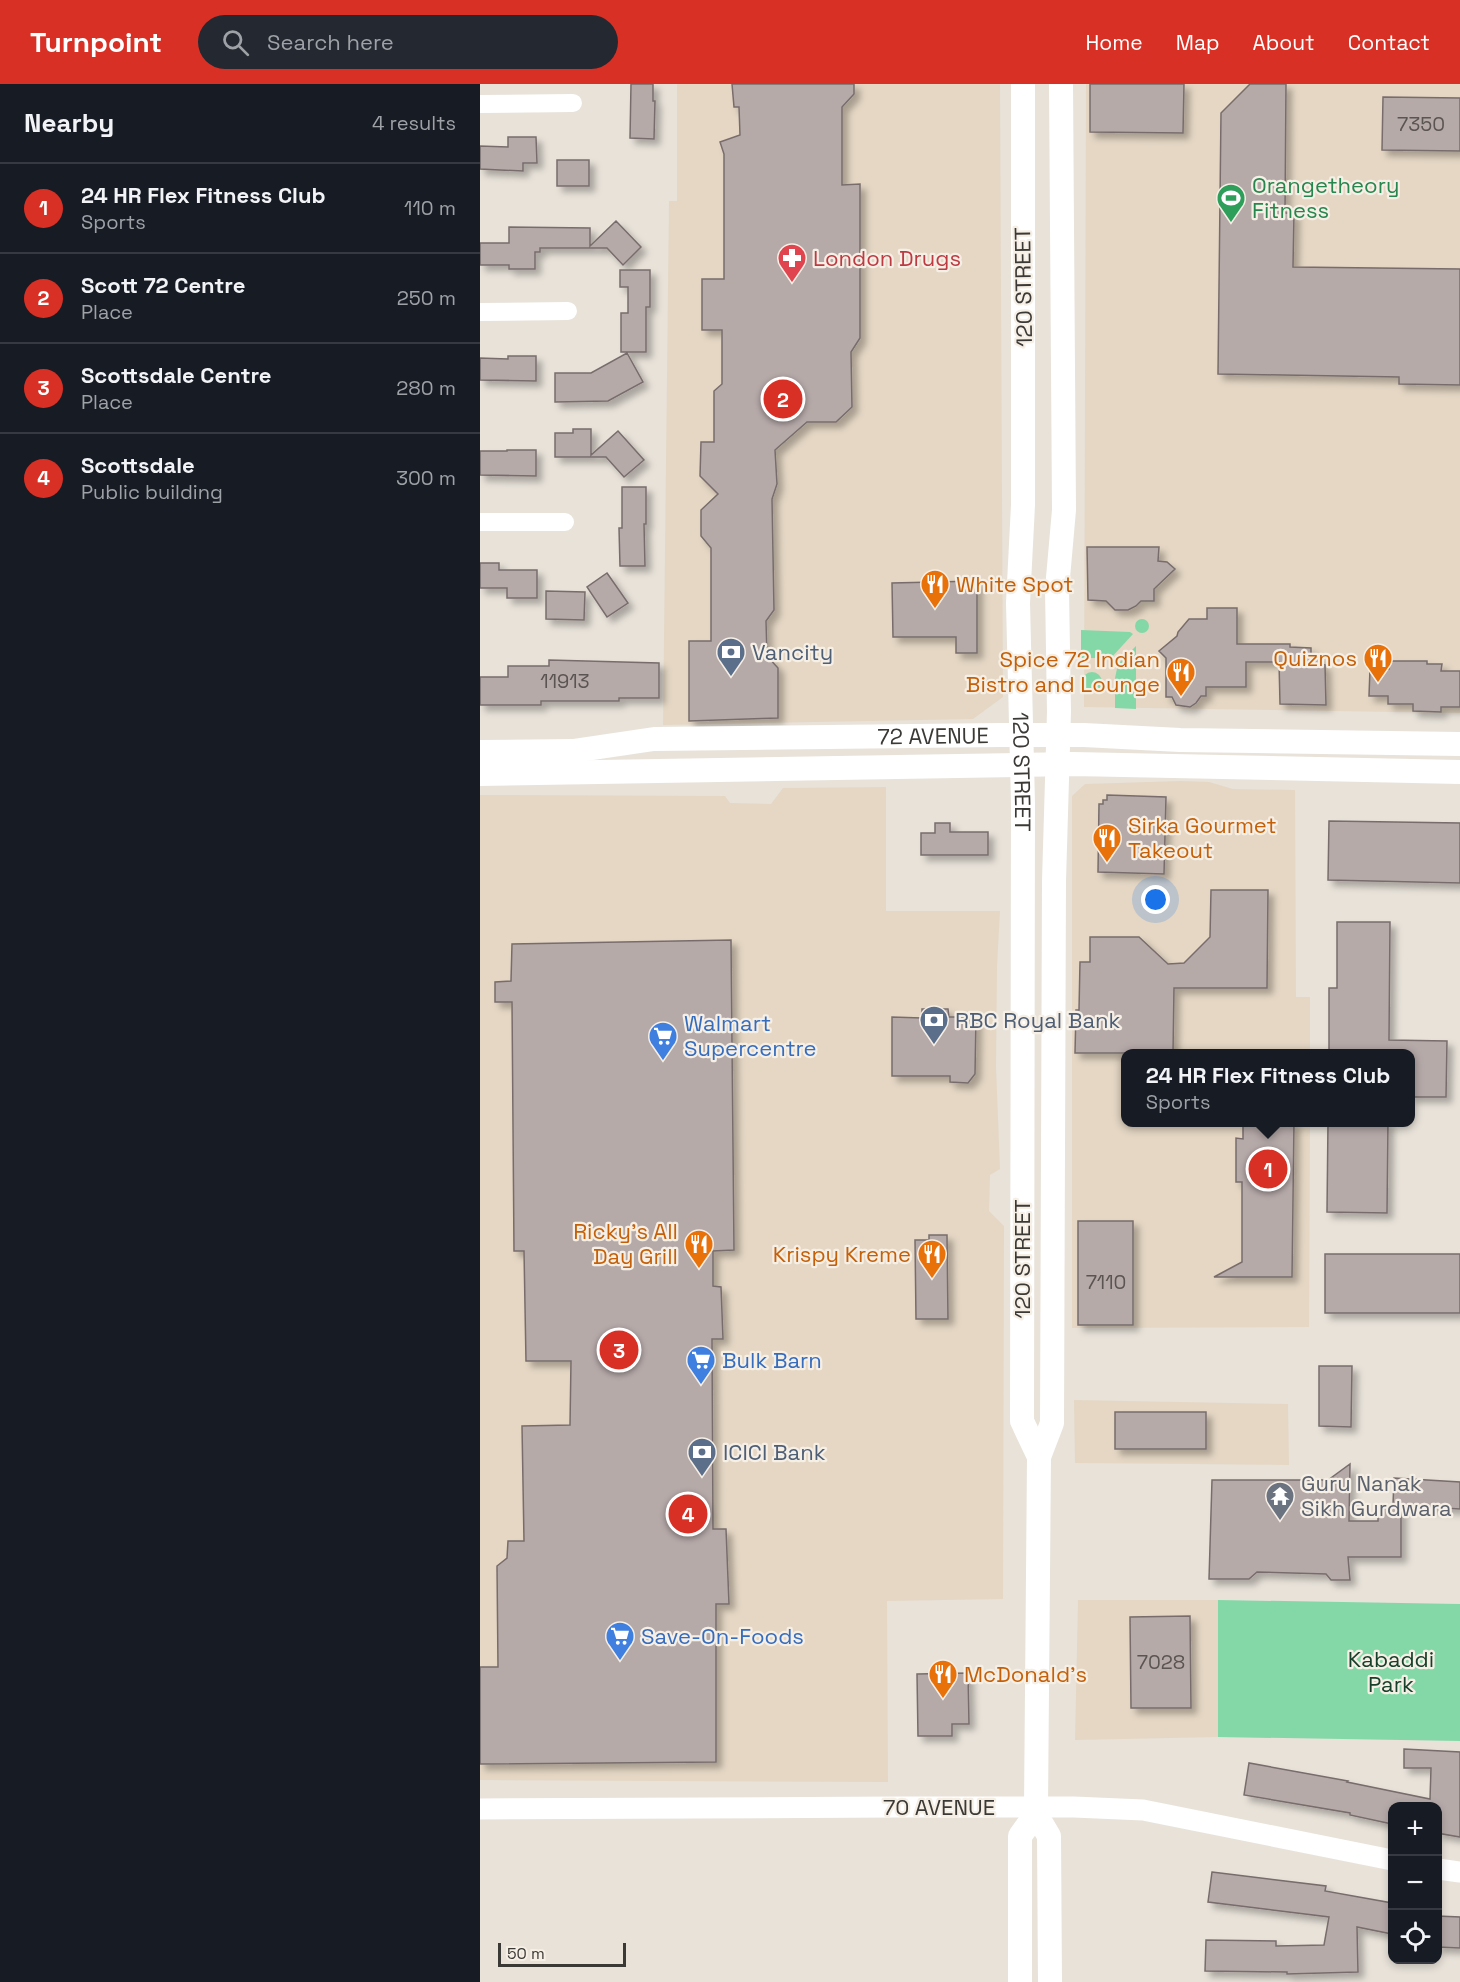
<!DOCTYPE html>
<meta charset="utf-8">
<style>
:root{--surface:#171b24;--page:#242831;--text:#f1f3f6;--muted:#9ea1a6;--line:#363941;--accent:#d93025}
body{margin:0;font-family:"Space Grotesk",sans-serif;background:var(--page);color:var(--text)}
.controls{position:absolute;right:18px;bottom:18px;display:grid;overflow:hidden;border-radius:12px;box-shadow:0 3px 9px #0003}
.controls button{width:54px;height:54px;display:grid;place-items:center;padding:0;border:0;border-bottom:2px solid var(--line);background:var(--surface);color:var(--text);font:30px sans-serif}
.scale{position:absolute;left:18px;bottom:15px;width:128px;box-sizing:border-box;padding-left:6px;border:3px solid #3b3935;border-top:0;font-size:16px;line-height:21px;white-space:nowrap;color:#3b3935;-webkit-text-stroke:4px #f6efe6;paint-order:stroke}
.you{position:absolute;left:676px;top:816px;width:21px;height:21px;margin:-15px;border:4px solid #fff;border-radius:50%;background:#1a73e8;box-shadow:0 0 0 9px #1a73e833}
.badge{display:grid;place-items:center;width:39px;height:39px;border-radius:50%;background:var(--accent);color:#fff;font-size:20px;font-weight:700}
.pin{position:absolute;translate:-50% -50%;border:3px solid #fff;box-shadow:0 2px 6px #0006}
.popup{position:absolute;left:641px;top:965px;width:294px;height:78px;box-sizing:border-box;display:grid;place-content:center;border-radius:12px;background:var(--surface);filter:drop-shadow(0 2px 4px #0005);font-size:20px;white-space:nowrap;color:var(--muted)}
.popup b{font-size:22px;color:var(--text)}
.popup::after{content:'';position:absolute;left:50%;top:100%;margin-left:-12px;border:12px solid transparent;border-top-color:var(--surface)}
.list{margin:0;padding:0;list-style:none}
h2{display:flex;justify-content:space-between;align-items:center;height:78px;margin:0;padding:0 24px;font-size:26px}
h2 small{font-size:20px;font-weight:400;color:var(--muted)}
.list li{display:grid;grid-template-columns:39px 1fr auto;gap:18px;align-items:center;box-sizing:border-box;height:90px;padding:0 24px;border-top:2px solid var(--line)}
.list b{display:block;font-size:22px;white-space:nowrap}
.list p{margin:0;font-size:20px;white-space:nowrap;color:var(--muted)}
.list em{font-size:20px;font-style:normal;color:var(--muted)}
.icon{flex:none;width:33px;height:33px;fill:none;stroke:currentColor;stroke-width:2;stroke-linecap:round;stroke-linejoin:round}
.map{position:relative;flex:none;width:980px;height:1898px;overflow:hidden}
header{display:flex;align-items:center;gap:36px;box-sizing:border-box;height:84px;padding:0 30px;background:var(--accent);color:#fff}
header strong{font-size:28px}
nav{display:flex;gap:33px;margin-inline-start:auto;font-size:21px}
.search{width:420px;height:54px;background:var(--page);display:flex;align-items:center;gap:15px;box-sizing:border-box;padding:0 21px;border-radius:33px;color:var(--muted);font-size:22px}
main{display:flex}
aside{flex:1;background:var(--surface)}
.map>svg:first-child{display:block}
.commercial{fill:#e5d7c4}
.green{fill:#84d8a7}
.building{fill:#b6aaa9;stroke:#786d6c;stroke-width:1.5;filter:url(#shadow)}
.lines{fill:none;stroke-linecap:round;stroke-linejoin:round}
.minor{stroke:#fff;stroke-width:18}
.tertiary{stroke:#fff;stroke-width:21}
.secondary{stroke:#fff;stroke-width:24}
.labels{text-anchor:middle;stroke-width:4.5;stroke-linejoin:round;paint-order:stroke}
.number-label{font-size:20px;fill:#5a5552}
.leisure-label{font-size:22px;fill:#27864d;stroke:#f6efe6;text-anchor:start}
.health-label{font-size:22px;fill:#be3a42;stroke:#f6efe6;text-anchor:start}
.street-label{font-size:22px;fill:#3b3935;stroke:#f6efe6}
.food-label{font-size:22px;fill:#c56008;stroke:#f6efe6;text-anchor:end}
.service-label{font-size:22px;fill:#4e5e75;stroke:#f6efe6;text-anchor:start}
.shop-label{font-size:22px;fill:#366cbe;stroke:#f6efe6;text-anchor:start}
.worship-label{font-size:22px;fill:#5b616d;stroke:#f6efe6;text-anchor:start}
.park-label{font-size:22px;fill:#17402a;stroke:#f6efe6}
</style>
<header>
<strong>Turnpoint</strong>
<div class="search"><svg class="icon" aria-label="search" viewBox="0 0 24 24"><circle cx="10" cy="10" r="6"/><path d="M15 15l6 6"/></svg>Search here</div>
<nav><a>Home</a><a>Map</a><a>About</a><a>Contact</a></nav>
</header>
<main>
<aside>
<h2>Nearby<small>4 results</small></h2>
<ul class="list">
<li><span class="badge">1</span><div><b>24 HR Flex Fitness Club</b><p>Sports</p></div><em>110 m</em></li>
<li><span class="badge">2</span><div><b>Scott 72 Centre</b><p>Place</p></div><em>250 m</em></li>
<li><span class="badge">3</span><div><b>Scottsdale Centre</b><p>Place</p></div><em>280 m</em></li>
<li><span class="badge">4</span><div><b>Scottsdale</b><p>Public building</p></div><em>300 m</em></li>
</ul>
</aside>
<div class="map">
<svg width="980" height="1898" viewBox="0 0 980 1898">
<defs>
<filter id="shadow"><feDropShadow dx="5.5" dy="5.5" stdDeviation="3" flood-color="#0004"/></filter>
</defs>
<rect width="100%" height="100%" fill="#e8e2d9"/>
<path class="commercial" d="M197,0H520L523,613L493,635L183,641L189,117H197Z
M606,0H980V629L604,623Z
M701,697L729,698L753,705L815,706L816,913H830V969L646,970V1038L830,1039L829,1243L592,1244V712L605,700Z
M406,703V827H520L517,882L516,983L520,1085L510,1091L509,1127L524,1142L523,1515L407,1517L408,1698L0,1696V711L245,712L250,719L291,720L303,704Z
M594,1316L808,1320L809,1381L595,1379Z
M598,1516H738V1653L595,1656Z"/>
<path class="green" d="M655 542a7 7 0 1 1 14 0a7 7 0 1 1-14 0Z
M601,546L650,548L653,550L631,574H601Z
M656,562V625L635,624V594L638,580Z
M602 598a10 10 0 1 1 20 0a10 10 0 1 1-20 0Z
M738,1516L980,1520V1657L738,1653Z"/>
<path class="building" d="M151,0H173V17H175L174,55L150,54Z
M252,0H374V10L362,23V101L380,100V254L371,268L372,323L356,338H327L295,366L297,400L292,415L294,526L286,537L287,572L298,584V634L209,637V557H231V464L221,452V426L238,410L220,392L221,358H234V307L242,300V246H222V195H244V70L240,58L260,51L259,23H254Z
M610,0H704L703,49L610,48Z
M770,0H806L805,129H814L813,183L980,185V301L919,300V293L738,290L741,29Z
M903,13L980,14V67L902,66Z
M28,53H56L57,79H43V87L0,85V62L28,63Z
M77,76H109V102H77Z
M136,137L161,163L143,181L127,164H60V168H55V185H29V181H0V159H29V143L110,144V162Z
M140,186H170V223H166V268H141V229H148V203H140Z
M147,269L163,298L128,317L75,318V289H111Z
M28,272H56V297L0,296V274L28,275Z
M93,345H111V371L138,347L164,376L144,393L126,373H75V349H93Z
M27,366H56V392L0,391V367H27Z
M142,403H166V440H164L165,482H140L139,444H142Z
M607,463H679L678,477L687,478L695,485L674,505V517H661L656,522L648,526H635L626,517L608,516Z
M0,479H19V486H57V514H27V504H0Z
M127,489L148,519L127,533L107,503Z
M497,497V569H476V553H413L412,499Z
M66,507L105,508L104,536L66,535Z
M727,524H757V560H810V563L831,564V572H839V580L845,581L846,621L800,620L799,578H766V603H726V612H721L716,619L710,623L696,621L692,613H686V574L679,567L697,552L698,548L709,535H727Z
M69,576L179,579V614H139V617H61V621H0V593H28V582H69Z
M909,577H947V580H962L961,587H980V623H961V628L933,627V620H908V612H889L890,585H909Z
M627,711L686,713L684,790L618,788L619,720H623V716H627Z
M849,737L980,739V799L848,796Z
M455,739H470V748H508V771H441V749H455Z
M731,806H788L787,904H694L693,969H595L596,926H599L600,878H610V853H659L688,880L704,879L730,853Z
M857,838H910L909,956L967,957L966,1013H930V969H849V904H857Z
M251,856L254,1166L233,1167V1202L241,1203L243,1255H232L233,1445H246L249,1520H236V1678L0,1680V1583H18L17,1482L27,1474L28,1457H44L42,1342L90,1341L91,1277H46L44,1167H34L32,918H15V898L31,897L32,860Z
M442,925H468L469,933H496L495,990L488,999L470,998V992H412V933L442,934Z
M763,1038H814L812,1193H734L762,1178V1098H756V1054L763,1055Z
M848,1038H908L907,1129L847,1128Z
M598,1137H653V1241H598Z
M449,1151H467L468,1235H436L435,1156H449Z
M845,1170H980V1229H845Z
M839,1282H872L871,1343L839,1342Z
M635,1328H726V1365H635Z
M870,1380L869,1437H898V1422L921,1423V1473H868L870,1496H851L846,1490L777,1488L769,1495H729L732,1396H848Z
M914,1394L980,1398V1425L913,1421Z
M710,1532L711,1624H651L650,1533Z
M488,1589L489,1640H472V1652H438L437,1590Z
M924,1665L980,1668V1753L957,1749V1722H912V1740L870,1731V1729L764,1711L769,1679L868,1697L867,1698L950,1715L951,1684H924Z
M732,1788L846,1802L845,1807L912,1819V1850L877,1843L878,1888L807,1890V1888L725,1887L726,1856L796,1857V1862L844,1861L849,1833L728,1818Z
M957,1832L980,1833V1864L957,1863Z"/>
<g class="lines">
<path class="minor" d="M0,20L93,19
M0,228L88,227
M0,438H85"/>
<path class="tertiary" d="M0,1725L417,1723H594L663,1726L912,1776
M958,1785L980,1788"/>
<g class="secondary">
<path id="s1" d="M543,0V421L538,519L543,719L542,1337L559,1373"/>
<path id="s2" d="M0,668L93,667L174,655L521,651H604L700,656L980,660"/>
<path d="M0,690L593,680L980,688"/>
<path d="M540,1898V1752L556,1730"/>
<path d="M570,1898L569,1752L556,1730V1723L559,1373L572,1339L574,797L579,628L577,505L584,426L581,0"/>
</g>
</g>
<defs>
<g id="stadium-pin" transform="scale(1.5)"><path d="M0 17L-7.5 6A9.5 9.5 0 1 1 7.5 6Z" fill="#2e9e5b" stroke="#f6efe6"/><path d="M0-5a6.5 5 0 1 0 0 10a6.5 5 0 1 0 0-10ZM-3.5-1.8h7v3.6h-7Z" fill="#fff"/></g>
<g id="pharmacy-pin" transform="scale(1.5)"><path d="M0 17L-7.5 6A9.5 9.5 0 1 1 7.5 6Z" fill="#e0444e" stroke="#f6efe6"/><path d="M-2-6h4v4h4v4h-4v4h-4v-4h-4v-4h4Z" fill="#fff"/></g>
<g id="restaurant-pin" transform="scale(1.5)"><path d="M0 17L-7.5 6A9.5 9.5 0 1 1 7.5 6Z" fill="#e8710a" stroke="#f6efe6"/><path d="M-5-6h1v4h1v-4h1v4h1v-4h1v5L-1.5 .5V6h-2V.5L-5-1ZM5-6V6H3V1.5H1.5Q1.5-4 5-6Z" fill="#fff"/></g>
<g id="bank-pin" transform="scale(1.5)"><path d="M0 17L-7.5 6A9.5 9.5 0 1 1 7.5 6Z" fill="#5c6f8a" stroke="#f6efe6"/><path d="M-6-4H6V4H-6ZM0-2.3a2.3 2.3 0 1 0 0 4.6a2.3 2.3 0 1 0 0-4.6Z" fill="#fff"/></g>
<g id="supermarket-pin" transform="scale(1.5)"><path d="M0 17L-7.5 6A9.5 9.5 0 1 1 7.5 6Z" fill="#3f7fe0" stroke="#f6efe6"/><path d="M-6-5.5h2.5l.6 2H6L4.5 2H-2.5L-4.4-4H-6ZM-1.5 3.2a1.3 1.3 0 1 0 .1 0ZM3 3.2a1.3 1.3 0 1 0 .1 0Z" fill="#fff"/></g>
<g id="temple-pin" transform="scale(1.5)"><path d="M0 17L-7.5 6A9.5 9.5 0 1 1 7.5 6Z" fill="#6b7280" stroke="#f6efe6"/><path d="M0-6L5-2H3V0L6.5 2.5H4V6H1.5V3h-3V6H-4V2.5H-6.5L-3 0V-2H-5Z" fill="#fff"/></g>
</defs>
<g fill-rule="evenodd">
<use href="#stadium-pin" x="751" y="114"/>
<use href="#pharmacy-pin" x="312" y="174"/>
<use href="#restaurant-pin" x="455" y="500"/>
<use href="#bank-pin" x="251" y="568"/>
<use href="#restaurant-pin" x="898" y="574"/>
<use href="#restaurant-pin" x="701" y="588"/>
<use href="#restaurant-pin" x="627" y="754"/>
<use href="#bank-pin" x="454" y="936"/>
<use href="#supermarket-pin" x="183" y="952"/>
<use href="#restaurant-pin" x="219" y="1160"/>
<use href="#restaurant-pin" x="452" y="1170"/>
<use href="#supermarket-pin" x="221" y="1276"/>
<use href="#bank-pin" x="222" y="1368"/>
<use href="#temple-pin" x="800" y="1412"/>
<use href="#supermarket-pin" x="140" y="1552"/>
<use href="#restaurant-pin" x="463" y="1590"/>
</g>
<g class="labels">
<g class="number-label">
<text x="941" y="47">7350</text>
<text x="85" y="604">11913</text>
<text x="626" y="1205">7110</text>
<text x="681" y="1585">7028</text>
</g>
<g class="leisure-label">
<text x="772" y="109">Orangetheory<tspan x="772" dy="25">Fitness</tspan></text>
</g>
<g class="health-label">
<text x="333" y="182">London Drugs</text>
</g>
<g class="street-label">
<text transform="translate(543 203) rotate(-91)" y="8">120 STREET</text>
<text dy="8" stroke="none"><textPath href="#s2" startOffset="454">72 AVENUE</textPath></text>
<text dy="8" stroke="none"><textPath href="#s1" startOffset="688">120 STREET</textPath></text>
<text transform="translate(542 1175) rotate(-90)" y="8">120 STREET</text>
<text x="459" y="1731">70 AVENUE</text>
</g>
<g class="food-label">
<text x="476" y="508" text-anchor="start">White Spot</text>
<text x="877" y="582">Quiznos</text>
<text x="680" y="583">Spice 72 Indian<tspan x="680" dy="25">Bistro and Lounge</tspan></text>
<text x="648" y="749" text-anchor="start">Sirka Gourmet<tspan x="648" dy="25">Takeout</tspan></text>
<text x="198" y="1155">Ricky's All<tspan x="198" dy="25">Day Grill</tspan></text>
<text x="431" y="1178">Krispy Kreme</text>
<text x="484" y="1598" text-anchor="start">McDonald's</text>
</g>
<g class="service-label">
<text x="272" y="576">Vancity</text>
<text x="475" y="944">RBC Royal Bank</text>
<text x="243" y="1376">ICICI Bank</text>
</g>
<g class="shop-label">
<text x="204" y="947">Walmart<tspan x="204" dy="25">Supercentre</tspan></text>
<text x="242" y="1284">Bulk Barn</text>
<text x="161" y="1560">Save-On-Foods</text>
</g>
<g class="worship-label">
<text x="821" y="1407">Guru Nanak<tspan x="821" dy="25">Sikh Gurdwara</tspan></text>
</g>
<g class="park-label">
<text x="911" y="1583">Kabaddi<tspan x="911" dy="25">Park</tspan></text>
</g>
</g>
</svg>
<div class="controls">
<button>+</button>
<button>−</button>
<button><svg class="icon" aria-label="locate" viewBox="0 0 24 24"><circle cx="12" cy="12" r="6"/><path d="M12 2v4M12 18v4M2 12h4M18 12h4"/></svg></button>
</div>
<div class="scale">50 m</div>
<div class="you"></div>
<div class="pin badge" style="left:788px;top:1085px">1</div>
<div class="popup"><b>24 HR Flex Fitness Club</b>Sports</div>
<div class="pin badge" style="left:303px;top:315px">2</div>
<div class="pin badge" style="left:139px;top:1266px">3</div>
<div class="pin badge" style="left:208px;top:1430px">4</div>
</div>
</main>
